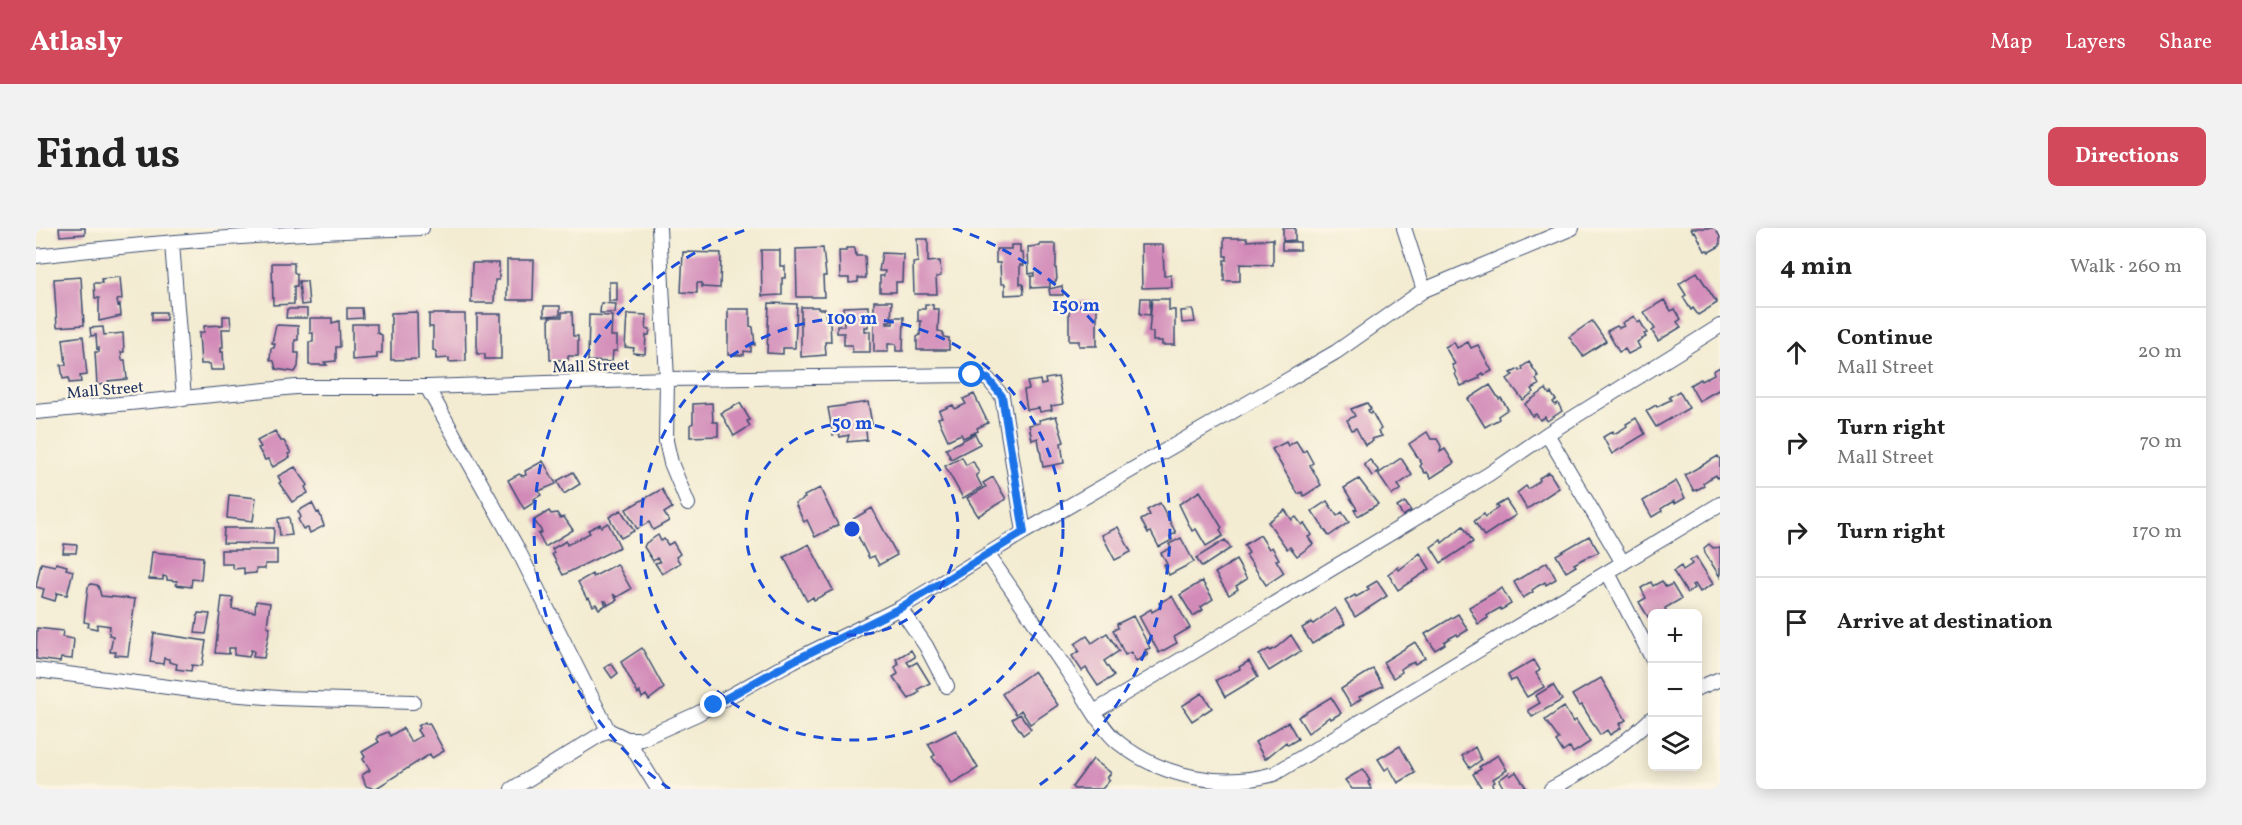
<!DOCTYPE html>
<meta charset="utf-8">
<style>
:root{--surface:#fff;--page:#f2f2f2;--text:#222;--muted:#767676;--line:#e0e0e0;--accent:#d1495b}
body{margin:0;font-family:Vollkorn,serif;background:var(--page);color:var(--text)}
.controls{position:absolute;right:18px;bottom:18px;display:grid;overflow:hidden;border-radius:9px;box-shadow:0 3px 15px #0003}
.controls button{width:54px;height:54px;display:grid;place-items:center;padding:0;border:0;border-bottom:2px solid var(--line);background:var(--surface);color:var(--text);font:30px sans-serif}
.stop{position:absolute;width:18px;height:18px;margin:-14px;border:4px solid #1a73e8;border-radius:50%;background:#fff}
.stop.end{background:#1a73e8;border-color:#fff;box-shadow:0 2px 6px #0008}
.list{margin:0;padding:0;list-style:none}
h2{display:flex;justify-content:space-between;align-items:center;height:78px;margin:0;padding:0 24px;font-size:26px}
h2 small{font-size:20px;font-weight:400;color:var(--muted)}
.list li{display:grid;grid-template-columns:39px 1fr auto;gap:18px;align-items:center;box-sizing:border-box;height:90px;padding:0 24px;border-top:2px solid var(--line)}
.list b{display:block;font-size:22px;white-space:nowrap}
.list p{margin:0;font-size:20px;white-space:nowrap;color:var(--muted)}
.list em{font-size:20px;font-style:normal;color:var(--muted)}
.icon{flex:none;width:33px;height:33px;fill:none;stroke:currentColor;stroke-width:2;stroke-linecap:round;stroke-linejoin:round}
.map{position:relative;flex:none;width:1684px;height:561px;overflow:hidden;border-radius:9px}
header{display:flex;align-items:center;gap:36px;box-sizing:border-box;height:84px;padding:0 30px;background:var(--accent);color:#fff}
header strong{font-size:28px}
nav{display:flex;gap:33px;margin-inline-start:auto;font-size:21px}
.intro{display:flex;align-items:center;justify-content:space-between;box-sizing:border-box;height:144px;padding:0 36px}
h1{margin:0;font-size:42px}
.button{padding:15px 27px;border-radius:9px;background:var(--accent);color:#fff;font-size:21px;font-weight:700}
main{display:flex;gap:36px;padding:0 36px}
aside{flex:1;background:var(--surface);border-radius:9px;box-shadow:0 3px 15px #0003}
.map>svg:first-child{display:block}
.building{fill:#d28ab8}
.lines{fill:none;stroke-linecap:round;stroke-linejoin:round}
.minor-casing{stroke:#3b4b6f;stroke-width:16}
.minor{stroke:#fff;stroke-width:14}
.route{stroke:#1a73e8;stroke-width:8}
.ring{fill:none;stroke:#1d4ed8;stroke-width:3;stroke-dasharray:10 8}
.labels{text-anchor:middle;stroke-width:4.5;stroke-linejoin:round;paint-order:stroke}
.street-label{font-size:16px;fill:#1b2f5e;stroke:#fcf5e5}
.centre{fill:#1d4ed8;stroke:#fcf5e5;stroke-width:3}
.ring-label{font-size:18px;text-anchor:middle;font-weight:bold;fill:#1d4ed8;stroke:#fcf5e5;stroke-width:4.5;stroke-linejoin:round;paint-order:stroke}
</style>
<header>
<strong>Atlasly</strong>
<nav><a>Map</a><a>Layers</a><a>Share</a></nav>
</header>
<div class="intro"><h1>Find us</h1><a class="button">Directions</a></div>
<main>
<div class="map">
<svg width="1684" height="561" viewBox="0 0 1684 561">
<rect width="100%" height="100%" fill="#fcf5e5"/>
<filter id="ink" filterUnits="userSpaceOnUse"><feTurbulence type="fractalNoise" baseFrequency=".0167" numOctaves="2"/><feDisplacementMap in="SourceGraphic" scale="12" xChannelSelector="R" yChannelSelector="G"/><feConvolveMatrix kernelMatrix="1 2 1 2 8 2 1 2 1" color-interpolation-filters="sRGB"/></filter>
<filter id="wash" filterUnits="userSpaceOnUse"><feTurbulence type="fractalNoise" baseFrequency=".008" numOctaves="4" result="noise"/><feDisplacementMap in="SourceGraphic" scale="24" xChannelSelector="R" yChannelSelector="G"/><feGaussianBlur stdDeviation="1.35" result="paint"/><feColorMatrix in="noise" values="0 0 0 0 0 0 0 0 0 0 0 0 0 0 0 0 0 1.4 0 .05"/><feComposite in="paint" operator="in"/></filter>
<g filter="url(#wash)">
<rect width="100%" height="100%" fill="#f3ecd2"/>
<g id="blocks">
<path class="building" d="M23,0H49V6L24,8Z
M1247,0H1259V12L1247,13Z
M1655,0H1679L1684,9V18L1673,24L1671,22L1669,23L1659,3L1657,4Z
M1188,10H1211V13L1237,11V37L1204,36V53H1188V32H1191V28H1188Z
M881,11H892V34L904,33L905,48L900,49L901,66H878L877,35L882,34Z
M1246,14H1264V22H1246Z
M1004,16H1020V37L1019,40H1020L1021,51L1019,54H1014V59L995,60V48H998V45L993,46L992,19L1004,18Z
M975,17H984V25H987L988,37H984V56H987L988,66L969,67V56H965L964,35H960V21H975Z
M1105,17H1127L1128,48L1135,47L1136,59L1106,60Z
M787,20L790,48H787L788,69H761L760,21Z
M810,20H819L820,28H829L830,50H822V54L813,55V50H804L803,23H810Z
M725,22H744V38H749V50H746V67L726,68Z
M647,24L685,25L684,60L666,59V55H661V65L645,64Z
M846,25L867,26L866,54H860V64H844V48H848L849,43H843Z
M471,32H498L497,72H471Z
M236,35H258V44L261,46V58H258V76L237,77Z
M436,35H463V52H459L458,75H435Z
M1661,44L1681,75L1662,87L1657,80L1655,82L1647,69L1650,67L1643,56Z
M45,49L48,97L21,99L18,51Z
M84,49L86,71L81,72L82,78L84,77L85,88L63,93V70H59L58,55H66L65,51Z
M263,53H271L273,76L265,77Z
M573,54H581V73H573Z
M1026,58L1027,67H1014L1013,61Z
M1105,70H1114V87L1104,86Z
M1116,71H1133V82H1139V117H1126V113H1117V104H1113Z
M1628,72L1635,83L1639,81L1645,91L1641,94L1645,99L1622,113L1616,103L1619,101L1608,84Z
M838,73H856L855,93H851V96H857V89H868L867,123H860V116H852V124H838Z
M1033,73H1061V118H1043V113H1033Z
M565,75L580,76L579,85H564Z
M733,75L761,76L759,120H747V126L731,125Z
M889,76L897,77V81H903L902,103L907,104V109L913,110V122H881V109L884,107L885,93H882V81H889Z
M508,78H524V87L508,88Z
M832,78V99H828V103H834V124H816V117H808V105H801V98H808L807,79Z
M765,79H782V81H789L790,94H794L795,114H789L790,127L765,129Z
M311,80H326L327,90L311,91Z
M251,81H271V90H250Z
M692,81H714V98L717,99L719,117L715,116V124L708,123V127H692Z
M1157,82L1159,94L1146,95L1145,83Z
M116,84H130V92H116Z
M381,84L382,131L355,132V85Z
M526,84H536L537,108H542V128H532V132H514L513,89H526Z
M393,86H429L430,133L413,134V130L400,131V123L397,122V99H393Z
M441,86H465V131H449V126H441Z
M591,86L611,87L610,101H614L613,107H610L609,126L597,125L598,120L589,119Z
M553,87L576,88L575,108H581V123H577L576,134L552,133Z
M187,88H194L195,101H186L187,119H185V124H187L188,142H175L174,136H165L163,105L168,104V98L187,97Z
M1598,88L1602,95L1604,93L1611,105L1608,106L1610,109L1601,114L1604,120L1592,126L1589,121L1583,124L1571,103L1581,98L1583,100L1588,98L1586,95Z
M274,90H296V95L303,93L304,119H300V133L288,134L291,137H273V114H277V105H274Z
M1556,93L1570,113L1547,128L1533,109Z
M316,96H341V105L346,107V125H341V130L316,132Z
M240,97L262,98V112H259V125H263L262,139L259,144L240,141L238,133L234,132L235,120H238L239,116L236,115Z
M67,99L68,107L87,105L88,124H85L86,132H89L91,151L72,153L73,156L61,157L59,124H63V120L61,121L60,107L55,108L54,100Z
M47,108L51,147L44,148L45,154L33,155V150L27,151L25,137H30L27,111Z
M1418,114L1421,120L1432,114L1435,120L1442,117L1456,143L1448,147L1447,145L1443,148L1444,150L1425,158L1419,146L1420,145L1416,137L1419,136L1409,119Z
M1493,134L1503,149L1500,151L1503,157L1496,161L1498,164L1487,172L1471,151L1477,147L1475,145L1483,141L1484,143L1487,141L1486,139Z
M1684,139V161L1663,173L1654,157L1664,151L1665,153L1678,146L1677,143Z
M1022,149L1027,176L1015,178L1016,182L1004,184L1003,180L991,182L988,162L993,161L991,154L1004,152L1005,157L1010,156L1009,151Z
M1454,157L1463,171L1465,170L1472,181L1462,188L1463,191L1449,199L1432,171Z
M1510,161L1513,166L1515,165L1520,172L1517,174L1519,177L1522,175L1526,183L1511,193L1509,189L1504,192L1500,186L1496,188L1489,176Z
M1643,163L1653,180L1620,199L1610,183L1620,177L1621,179L1628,175L1635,172L1633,169Z
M938,166L952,195L941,200L942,203L927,210L925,206L912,212L902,190L906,189L903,183L917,177L919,181L930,176L927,171Z
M832,174L836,196L829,194L831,212L811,214L813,207L804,209L803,205L797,207L792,180Z
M676,175L677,194H682V208L654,209V197L657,195V176Z
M704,175L714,192L711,193L714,198L698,208L685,185Z
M1331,175L1335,181L1332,182L1334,186L1336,184L1345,201L1342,203L1346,208L1336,211L1337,213L1329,217L1320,200L1316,202L1311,192L1319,188L1315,181Z
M1020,188L1028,214L1025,215L1028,235L1007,239L1002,210L996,212L993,197L1004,195L1003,192Z
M1600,190L1609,206L1576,226L1567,209L1577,203L1578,206L1585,202L1591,198L1590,196Z
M239,203L245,213H248L255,225L252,226L254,229L237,239L232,231L229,232L222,220L225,219L221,213Z
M1391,204L1395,211H1401L1405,218L1404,224L1409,221L1418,235L1395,250L1391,244L1389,245L1384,238L1386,236L1373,216Z
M939,206L944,216L915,231L910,221Z
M1260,213L1267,224L1270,222L1277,235L1274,237L1285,257L1268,268L1266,264L1262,266L1236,221L1250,214L1252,218Z
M1682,228L1684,232V248L1681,250L1680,247L1673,251L1667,255L1668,258L1658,263L1649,247Z
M926,229L930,237L937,233L943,245L940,247L946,259L927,270L909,238Z
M1365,230L1376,247L1362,257L1365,261L1356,267L1342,246Z
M1334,232L1343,243L1336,248L1328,236Z
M507,233L520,256L503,263L505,267L498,271L499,274L488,281L472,252L483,246L487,248L490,247L489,243Z
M259,239L272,257L269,259L272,265L256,274L243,255L245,254L242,248Z
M537,244L544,256L528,266L521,253Z
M1513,244L1523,260L1491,281L1481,265L1490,258L1492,261L1498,257L1504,252L1503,250Z
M957,249L970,271L942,288L931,270L950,259L947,255Z
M1323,251L1342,276L1322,288L1318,282L1321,281L1308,260Z
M1640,253L1649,270L1639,276L1638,273L1631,277L1625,281L1626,283L1616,289L1607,273Z
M784,260L802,297L779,309L771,292L768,294L759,275L769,270L768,268Z
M626,261L636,280L628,285L633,293L617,302L613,294L601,301L590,281Z
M1164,263L1186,300L1184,302L1187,308L1170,318L1160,301L1156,303L1143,276Z
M193,267L220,270L217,293L191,290Z
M1470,272L1480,287L1448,308L1438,293L1448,286L1449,289L1456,284L1462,280L1460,278Z
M1291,273L1301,288L1306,284L1313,294L1293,308L1276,283Z
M1369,274L1375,283L1367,288L1361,279Z
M276,275L281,285L283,284L288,298L274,305L272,300L267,301L262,291L265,289L262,283Z
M1124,275L1140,305L1134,308L1136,312L1123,319L1115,304L1112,305L1105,292L1114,287L1111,282Z
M836,280L861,327L843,337L838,328L833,330L820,304L823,302L817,291Z
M585,282L598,303L585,310L573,289Z
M1249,282L1256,292L1260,289L1266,297L1268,295L1276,307L1272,309L1277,316L1261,328L1254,319L1251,321L1232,294Z
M513,283L515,286L521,285L524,290L528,289L537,302L509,319L502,306L506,304L498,292Z
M253,289L256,307L244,308L242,291Z
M572,295L584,319L527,347L516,326L518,325L516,321L530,313L531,317L554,305L552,302L564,296L565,299Z
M1427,298L1437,314L1405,335L1395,319L1405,312L1406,315Z
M1082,299L1095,324L1079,332L1066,307Z
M188,300H238L237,316L187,315Z
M622,307L625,313L628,311L632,317L637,314L644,326L640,329L644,335L626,346L619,335L624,334L621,330L617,333L608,319L610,315Z
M1224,307L1233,321L1236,319L1243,331L1240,332L1248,345L1230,357L1210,327L1213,325L1208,317Z
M1553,308L1563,324L1545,332L1538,336L1540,338L1530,344L1520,327Z
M1145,310L1158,334L1133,347L1128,337L1131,336L1125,325L1135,320L1133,316Z
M1189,312L1195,320L1166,339L1160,330Z
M28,316L41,317L40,325H27Z
M773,316L797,362L778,372L777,369L771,373L748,329Z
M1673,316L1677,320L1684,319V349L1669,325L1668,320Z
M185,322H241V336H229V341H220V345L208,346V340L198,341L196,336H185Z
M116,324L167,329L165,352L156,351L155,359L140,357L141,353L131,352V349L127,348V352L113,351Z
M1384,325L1394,341L1362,362L1352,346L1362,339L1363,342Z
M1660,329L1677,356L1664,364L1659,356L1656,357L1658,360L1651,365L1637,343L1645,338L1647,342L1656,336L1654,333Z
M1200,332L1211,351L1200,358L1202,361L1193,367L1179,345Z
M1511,334L1520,351L1510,357L1509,354L1502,358L1496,362L1497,364L1487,370L1478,354Z
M5,335L19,338L20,335L31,338L30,341L37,343L31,367L21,365L19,373L6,369L8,361L0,359Z
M581,336L595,361L581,369L577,366L581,372L572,377L570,373H568L570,377L563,381L560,376L557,378L553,370L551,371L542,354L556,346L557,349Z
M1166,353L1177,371L1165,379L1167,382L1157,388L1144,367Z
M1341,353L1351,368L1319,389L1309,373L1319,367L1320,369L1327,365L1333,361L1331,359Z
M1626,353L1630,359L1636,356L1645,371L1629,380L1631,386H1616L1612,389L1603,374L1610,370L1605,360L1615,354L1617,358Z
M55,356L61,357L63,360L65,368L99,371L92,428L79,427L80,424H74L77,408L73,407L74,398L61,396V401L52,399L53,395L48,394L52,359Z
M1466,360L1475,376L1465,382L1464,380L1457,384L1451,388L1452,390L1442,396L1433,379Z
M1136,368L1154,400L1138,409L1141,415L1123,425L1103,388L1115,381L1116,384L1125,379L1123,375Z
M186,369L197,370L196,381L219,384L220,373L234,375L231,398L234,399L228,430L217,429L218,423L215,422L213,429L198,427L199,420H193V426L179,425Z
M1299,380L1309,396L1276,416L1266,400L1276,394L1277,396Z
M162,385L174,386L170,406L159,405Z
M1422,386L1432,402L1422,408L1421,406L1414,410L1408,414L1409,416L1399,422L1389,406Z
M1097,388L1114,420L1109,422L1112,427L1100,433L1095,424L1089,427L1077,402L1082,400L1081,396Z
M1,400L27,403L26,409L38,411L36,431L25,430L24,434L0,431Z
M118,405L170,413L166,438L156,437L155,443L140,441L141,436L133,434V431L128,430L127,436L114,434Z
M1071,405L1083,423L1068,433L1078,448L1062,458L1050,440L1046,443L1036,428L1043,423L1039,416L1051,408L1056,415Z
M1255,407L1265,423L1233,443L1223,427L1233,421L1234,423L1241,419Z
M1379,414L1389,430L1379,436L1378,434L1371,437L1365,441L1366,444L1357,450L1347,434Z
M606,420L628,460L613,472L610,467L606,470L604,464L602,466L585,434Z
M875,422L879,429L871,434L874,438L881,434L894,455L882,461L884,464L873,471L857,449L862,446L859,439L863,436L860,431Z
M1498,432L1504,442L1500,445L1508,459L1491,469L1480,451L1475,453L1472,447Z
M1213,433L1222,449L1189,469L1180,452L1204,441L1203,439Z
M575,435L582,445L576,450L569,440Z
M1337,441L1347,458L1323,469L1325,471L1315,478L1305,461Z
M998,443L1022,477L994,496L985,482L980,486L966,466Z
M1565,450L1590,492L1583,496L1585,500L1574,507L1571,502L1564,507L1546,477L1543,478L1536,467Z
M1517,457L1526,472L1496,489L1492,482L1504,475L1499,468Z
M1166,465L1176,480L1156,493L1146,478Z
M1295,469L1305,485L1295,491L1293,489L1272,505L1262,489Z
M1528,479L1537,494L1540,492L1554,514L1537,525L1534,519L1527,524L1520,513L1523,511L1509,492Z
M984,486L995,501L987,507L976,491Z
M389,494L390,496L393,495L408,523L396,530L394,526L339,561L330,558L326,547L334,542L327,531L329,529L326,524L343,514L341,511L343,509L342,508L352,504L354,508L367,500L375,514L385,508L381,502L383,500L382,498Z
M1252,494L1262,511L1252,517L1250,514L1229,531L1219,514Z
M920,502L942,540L915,556L904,536L902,537L896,529L899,527L892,516Z
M1364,518L1379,545L1362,555L1353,539L1349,542L1342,531Z
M1439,519L1445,532L1434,540L1426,528Z
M1462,527L1471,542L1457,551L1459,554L1456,556L1458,560L1446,561L1437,546L1445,541L1443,539Z
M1057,531L1075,545L1071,550L1074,552L1066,561H1038L1036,559Z
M1327,541L1334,553L1332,554L1336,561H1316L1309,552Z
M1480,544L1491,561H1468L1463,552L1473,545L1474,548Z"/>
</g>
</g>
<g filter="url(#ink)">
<use href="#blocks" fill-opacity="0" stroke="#3b4b6f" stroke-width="1.5"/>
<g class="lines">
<g class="minor-casing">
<path id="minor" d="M623,0L631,151L630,213L635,235L652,276
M1368,0L1388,62
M136,15L148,171
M0,28C128,13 257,4 386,0
M391,159L480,318L572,502L476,561
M0,184L260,159H391L631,151L936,147L952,151L966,168L988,304
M1511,206L1587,335
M952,327C982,370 1011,413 1040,456C1051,473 1068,504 1083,515C1126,549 1185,561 1238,546L1684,276
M1572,345L1616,430
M864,380L890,418L911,458
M0,442L179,465L243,470L377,474
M1662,460L1684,451
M1058,484L1453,246L1511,206L1684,98
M572,502L591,511H605L661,486L757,433L864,380L988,304L1300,124L1388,62L1536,0
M591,511L622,561
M1515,561C1550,542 1587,518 1616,490"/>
</g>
<use href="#minor" class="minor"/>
</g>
</g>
<g class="lines" filter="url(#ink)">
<path class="route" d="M678,477L757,433L864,380L988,304L966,168L952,151L936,147"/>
</g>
<g class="ring">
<circle cx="816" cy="301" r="106"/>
<circle cx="816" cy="301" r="211"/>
<path d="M634 561A317 317 0 0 1 715 0M917 0A317 317 0 0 1 998 561"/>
</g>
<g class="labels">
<g class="street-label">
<text transform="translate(555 137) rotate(-2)" y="6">Mall Street</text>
<text transform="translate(69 161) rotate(-5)" y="6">Mall Street</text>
</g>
</g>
<circle cx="816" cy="301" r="9" class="centre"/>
<g class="ring-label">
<text x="1040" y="83">150 m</text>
<text x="816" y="96">100 m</text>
<text x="816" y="201">50 m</text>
</g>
</svg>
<div class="controls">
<button>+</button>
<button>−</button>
<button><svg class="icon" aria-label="layers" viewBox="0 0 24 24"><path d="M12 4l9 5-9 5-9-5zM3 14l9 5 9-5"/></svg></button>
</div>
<div class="stop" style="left:936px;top:147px"></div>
<div class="stop end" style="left:678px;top:477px"></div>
</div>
<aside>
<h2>4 min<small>Walk · 260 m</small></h2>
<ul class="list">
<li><svg class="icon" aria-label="ahead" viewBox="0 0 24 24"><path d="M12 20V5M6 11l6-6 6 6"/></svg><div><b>Continue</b><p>Mall Street</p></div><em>20 m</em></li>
<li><svg class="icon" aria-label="right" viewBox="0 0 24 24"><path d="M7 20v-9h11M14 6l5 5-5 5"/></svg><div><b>Turn right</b><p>Mall Street</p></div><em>70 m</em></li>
<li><svg class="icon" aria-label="right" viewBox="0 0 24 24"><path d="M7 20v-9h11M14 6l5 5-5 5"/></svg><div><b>Turn right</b></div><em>170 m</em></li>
<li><svg class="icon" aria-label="arrive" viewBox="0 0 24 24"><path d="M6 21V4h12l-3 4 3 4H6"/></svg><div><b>Arrive at destination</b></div></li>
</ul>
</aside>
</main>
